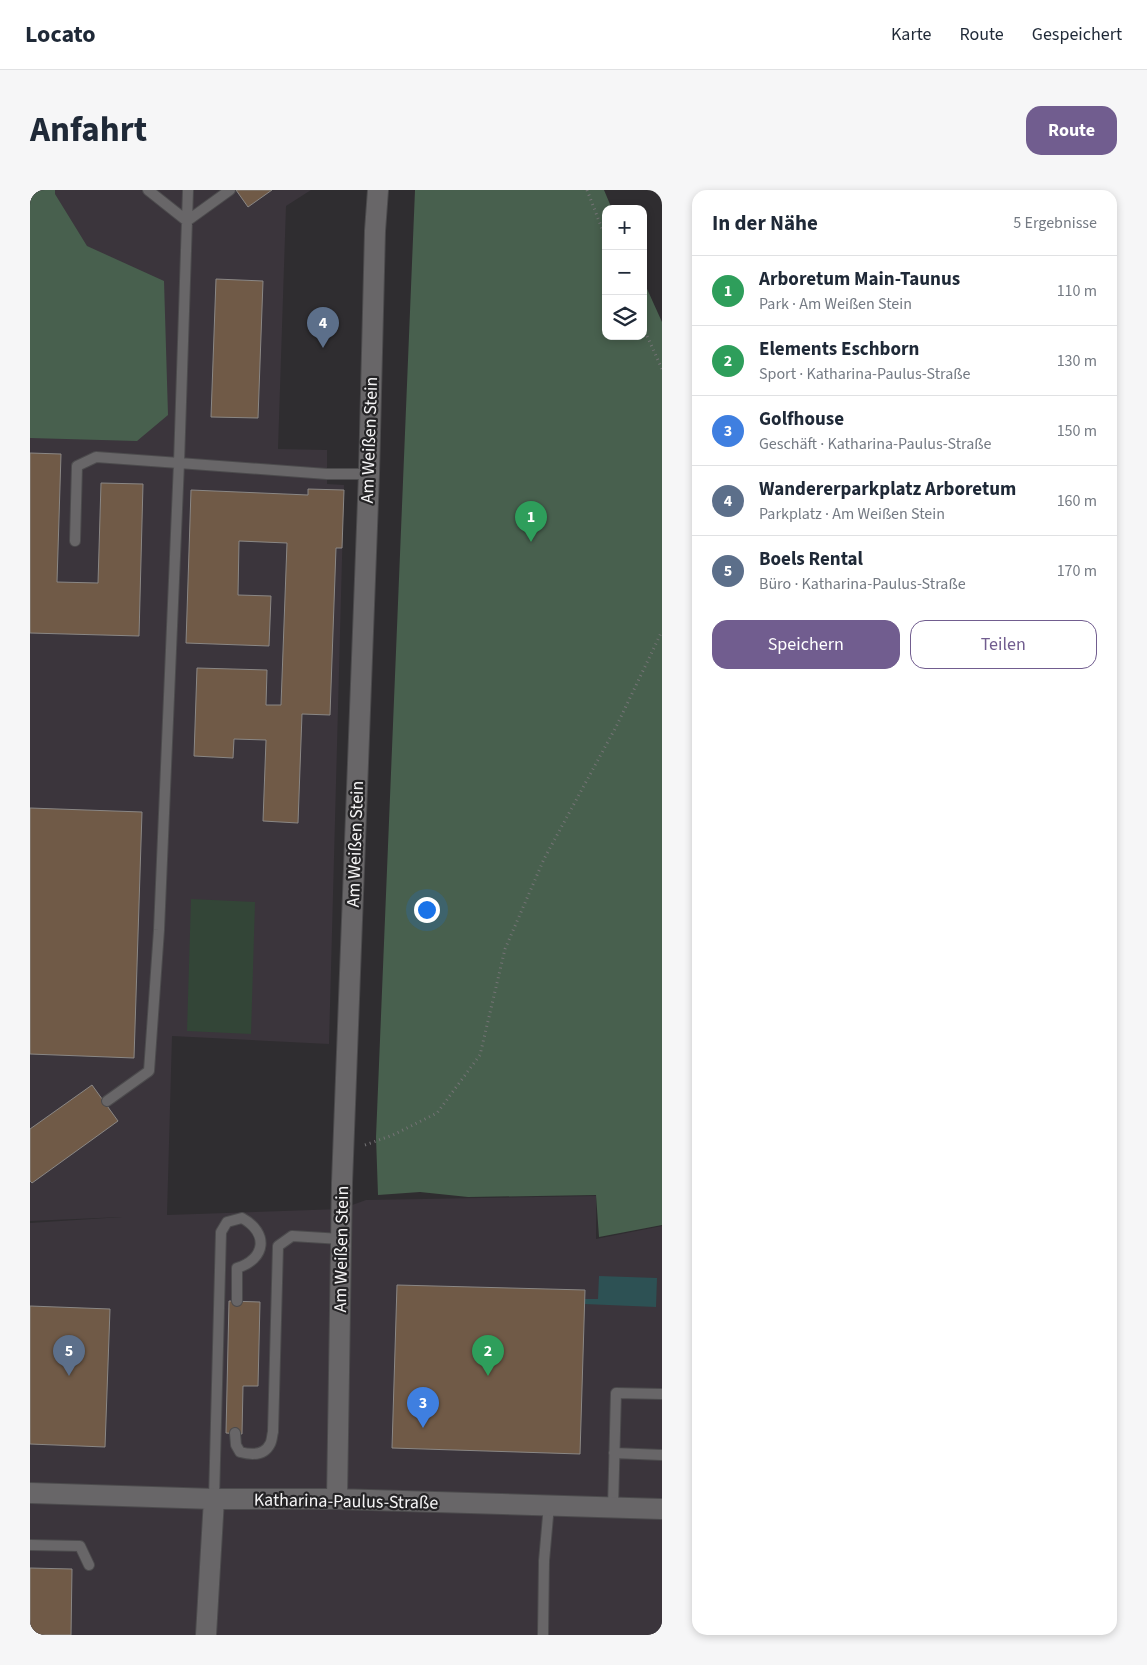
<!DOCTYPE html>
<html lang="de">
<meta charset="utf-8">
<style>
:root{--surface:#fff;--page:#f6f6f7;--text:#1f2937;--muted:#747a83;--line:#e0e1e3;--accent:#715d8f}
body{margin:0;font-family:"Source Sans 3",sans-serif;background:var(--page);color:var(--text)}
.controls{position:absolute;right:15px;top:15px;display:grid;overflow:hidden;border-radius:10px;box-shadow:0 2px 8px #0003}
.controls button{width:45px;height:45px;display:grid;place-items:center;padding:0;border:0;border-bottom:1px solid var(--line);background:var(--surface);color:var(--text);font:25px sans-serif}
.you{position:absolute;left:396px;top:719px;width:18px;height:18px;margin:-12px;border:4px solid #fff;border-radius:50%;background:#1a73e8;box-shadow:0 0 0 8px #1a73e833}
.badge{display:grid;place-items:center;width:32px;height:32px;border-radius:50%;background:var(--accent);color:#fff;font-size:16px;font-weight:700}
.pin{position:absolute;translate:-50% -41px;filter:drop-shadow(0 1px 2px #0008)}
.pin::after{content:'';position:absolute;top:26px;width:18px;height:15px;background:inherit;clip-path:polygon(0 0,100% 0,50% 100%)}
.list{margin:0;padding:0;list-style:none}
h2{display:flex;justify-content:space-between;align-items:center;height:65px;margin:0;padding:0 20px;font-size:21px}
h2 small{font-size:16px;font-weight:400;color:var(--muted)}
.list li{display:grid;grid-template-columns:32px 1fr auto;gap:15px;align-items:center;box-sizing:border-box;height:70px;padding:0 20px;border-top:1px solid var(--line)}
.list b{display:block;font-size:19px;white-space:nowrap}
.list p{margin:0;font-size:16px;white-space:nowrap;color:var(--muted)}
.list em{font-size:16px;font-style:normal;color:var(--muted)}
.actions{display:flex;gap:10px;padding:15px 20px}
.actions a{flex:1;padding:11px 0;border:1px solid var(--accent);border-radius:15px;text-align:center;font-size:18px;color:var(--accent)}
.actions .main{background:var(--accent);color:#fff}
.icon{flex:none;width:28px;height:28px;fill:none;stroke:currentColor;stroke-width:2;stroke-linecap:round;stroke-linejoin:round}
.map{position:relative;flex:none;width:632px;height:1445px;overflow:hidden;border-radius:15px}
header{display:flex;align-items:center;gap:30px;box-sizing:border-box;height:70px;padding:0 25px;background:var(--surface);border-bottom:1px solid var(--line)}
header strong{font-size:24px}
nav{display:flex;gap:28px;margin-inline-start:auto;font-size:18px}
.intro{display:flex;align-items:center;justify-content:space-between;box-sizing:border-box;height:120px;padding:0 30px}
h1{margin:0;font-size:35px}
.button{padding:12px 22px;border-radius:15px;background:var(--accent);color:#fff;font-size:18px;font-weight:700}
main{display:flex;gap:30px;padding:0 30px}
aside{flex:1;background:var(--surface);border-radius:15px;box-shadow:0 2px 8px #0003}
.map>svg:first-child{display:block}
.built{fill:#3b353c}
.green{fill:#334537}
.forest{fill:#48604e}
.water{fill:#2d5154}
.building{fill:#705a47;stroke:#8a8785}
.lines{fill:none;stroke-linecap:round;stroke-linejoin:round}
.service-casing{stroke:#4c4b4d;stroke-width:12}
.minor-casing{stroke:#4c4b4d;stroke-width:22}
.path{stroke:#747375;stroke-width:3;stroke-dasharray:1 4;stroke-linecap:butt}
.service{stroke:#686668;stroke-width:10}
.minor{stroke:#686668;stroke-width:20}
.labels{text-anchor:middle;stroke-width:4.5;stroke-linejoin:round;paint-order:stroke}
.street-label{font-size:18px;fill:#f5f4f5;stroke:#252426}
</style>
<header>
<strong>Locato</strong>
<nav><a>Karte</a><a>Route</a><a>Gespeichert</a></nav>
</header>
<div class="intro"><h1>Anfahrt</h1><a class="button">Route</a></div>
<main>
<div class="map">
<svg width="632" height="1445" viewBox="0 0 632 1445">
<rect width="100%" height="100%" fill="#2f2d30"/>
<path class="built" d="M0,0H281L256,16L248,259L297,260V294L314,295L299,854L142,846L137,1025L311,1019L336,1010L566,1006V1049L632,1036V1445H0V1033L92,1027L0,1031Z"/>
<path class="green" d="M161,709L225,712L221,844L157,841Z"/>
<path class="forest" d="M0,0H25V4L57,56L134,91L138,225L107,251L0,248Z
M385,0H574L582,19H576V146H613V90L632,132V1035L569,1047L566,1005L438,1007L390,1002L348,1005L346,947Z"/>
<path class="water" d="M569,1086L627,1088L626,1117L554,1114V1109H568Z"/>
<path class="building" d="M206,0H242L218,17Z
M186,89L233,91L228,228L181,227Z
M0,263L31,264L27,392L68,393L71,293L113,294L109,446L0,443Z
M278,299L314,300L312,358H306L300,525L272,524L268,633L233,631L236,550L204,549L203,568L164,566L167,478L237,480L236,515H251L257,353L209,351L208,405L241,406L239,456L156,453L161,300L278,305Z
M0,618L112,622L104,868L0,864Z
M62,895L88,931L2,993L0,991V939Z
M367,1095L555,1100L550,1264L362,1258Z
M199,1111L230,1112L228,1196H213L212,1244L196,1243Z
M0,1116L80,1119L75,1257L0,1254Z
M0,1378L42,1379L41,1445H0Z"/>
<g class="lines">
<g class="service-casing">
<path id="service" d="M118,0L157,31L200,0
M45,351L47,276L66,267L149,273L158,0
M77,911L119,881L129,740L149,273L297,284H339
M205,1243L206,1255L210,1262C221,1265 234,1266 240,1254C242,1251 242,1245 243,1242L248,1056L262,1046L311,1049
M584,1263L632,1265
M184,1309L191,1042L197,1032L212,1028C239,1043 236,1069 207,1078V1111
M583,1317L586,1203L632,1204
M0,1355L50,1356L59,1375
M513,1445L514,1371L519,1315"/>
</g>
<g class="minor-casing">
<path id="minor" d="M0,1303L184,1309H307L632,1319
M307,1309L312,993L339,284L345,41L348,0
M176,1445L184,1309"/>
</g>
<path class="path" d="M557,0L576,49
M613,137L632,179
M335,955L363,945L407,923L450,865L475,759L514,669L587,535L632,441"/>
<use href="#service" class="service"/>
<use href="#minor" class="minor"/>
</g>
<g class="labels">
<g class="street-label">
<text transform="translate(339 250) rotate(-88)" y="6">Am Weißen Stein</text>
<text transform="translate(325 654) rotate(-88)" y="6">Am Weißen Stein</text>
<text transform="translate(311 1059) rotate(-89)" y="6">Am Weißen Stein</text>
<text transform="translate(316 1311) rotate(1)" y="6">Katharina-Paulus-Straße</text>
</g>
</g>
</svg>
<div class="controls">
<button>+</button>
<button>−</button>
<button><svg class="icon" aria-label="layers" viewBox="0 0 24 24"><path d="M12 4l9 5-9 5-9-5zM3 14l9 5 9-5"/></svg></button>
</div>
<div class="you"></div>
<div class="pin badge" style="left:501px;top:352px;background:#2e9e5b">1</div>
<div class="pin badge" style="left:458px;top:1186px;background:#2e9e5b">2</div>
<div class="pin badge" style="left:393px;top:1238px;background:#3f7fe0">3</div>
<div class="pin badge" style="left:293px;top:158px;background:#5c6f8a">4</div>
<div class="pin badge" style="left:39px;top:1186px;background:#5c6f8a">5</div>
</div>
<aside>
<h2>In der Nähe<small>5 Ergebnisse</small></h2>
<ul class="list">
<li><span class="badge" style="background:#2e9e5b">1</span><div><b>Arboretum Main-Taunus</b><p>Park · Am Weißen Stein</p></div><em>110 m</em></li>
<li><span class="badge" style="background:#2e9e5b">2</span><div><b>Elements Eschborn</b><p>Sport · Katharina-Paulus-Straße</p></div><em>130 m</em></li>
<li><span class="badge" style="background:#3f7fe0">3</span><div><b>Golfhouse</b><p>Geschäft · Katharina-Paulus-Straße</p></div><em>150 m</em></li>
<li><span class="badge" style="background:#5c6f8a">4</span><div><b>Wandererparkplatz Arboretum</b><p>Parkplatz · Am Weißen Stein</p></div><em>160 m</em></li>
<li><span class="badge" style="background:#5c6f8a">5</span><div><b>Boels Rental</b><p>Büro · Katharina-Paulus-Straße</p></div><em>170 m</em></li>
</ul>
<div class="actions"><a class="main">Speichern</a><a>Teilen</a></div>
</aside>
</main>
